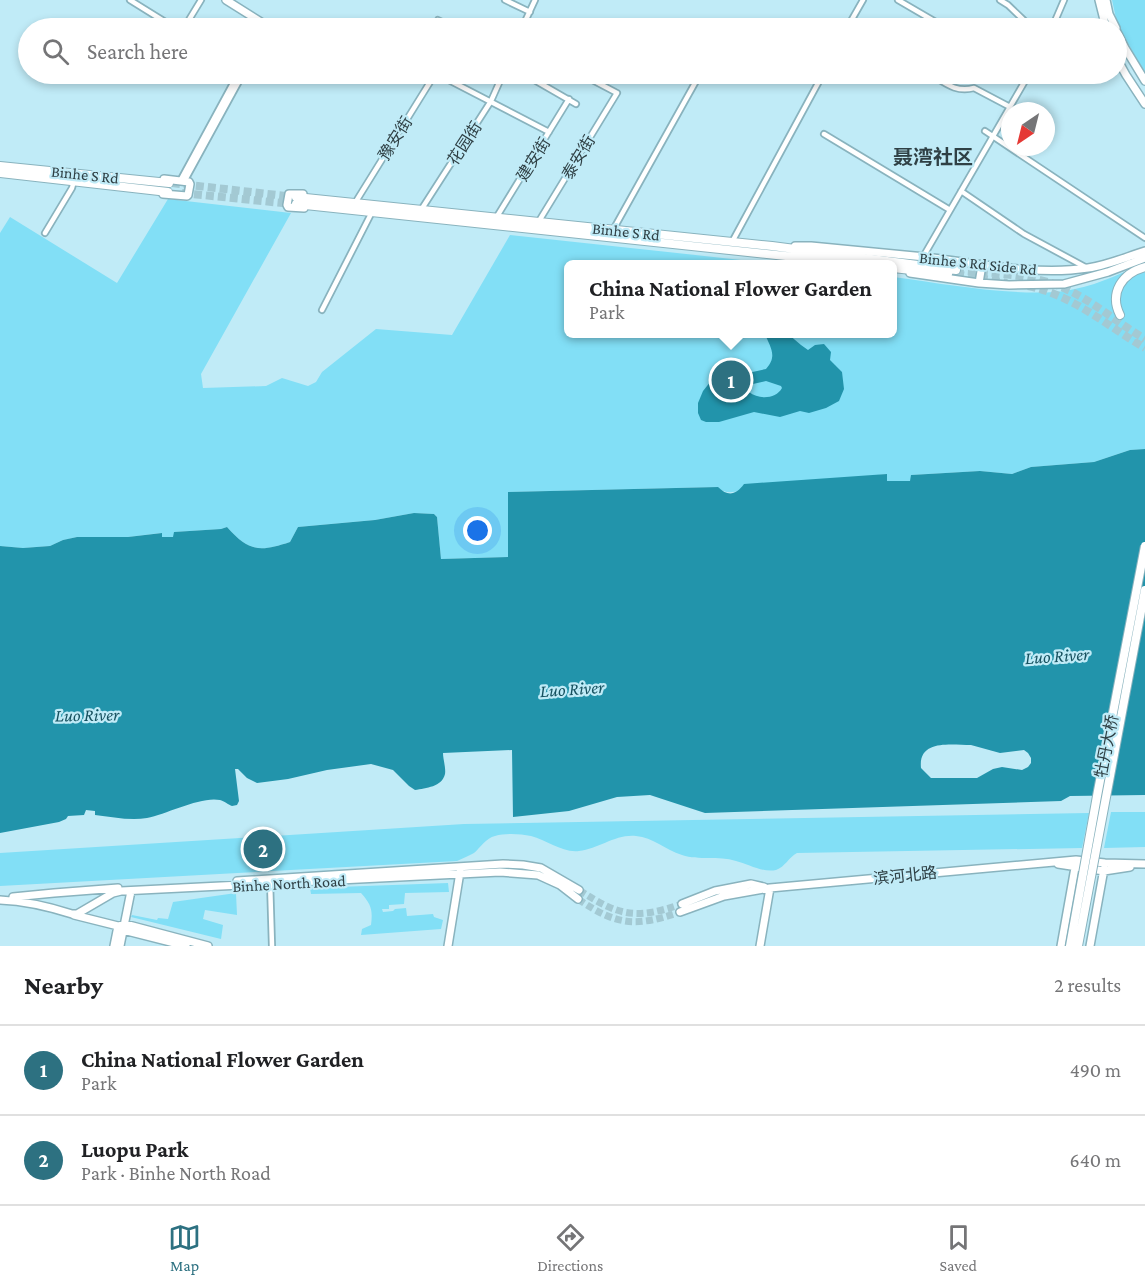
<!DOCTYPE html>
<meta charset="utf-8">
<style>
:root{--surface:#fff;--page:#f2f2f2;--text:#202124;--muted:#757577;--line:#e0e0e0;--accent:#2d7181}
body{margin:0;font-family:"Crimson Pro","Noto Sans SC",serif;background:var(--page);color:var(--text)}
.compass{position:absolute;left:1001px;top:102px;width:54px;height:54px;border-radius:50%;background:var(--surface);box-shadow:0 3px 9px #0003;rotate:215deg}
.you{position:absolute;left:478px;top:531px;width:21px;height:21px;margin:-15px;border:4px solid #fff;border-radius:50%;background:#1a73e8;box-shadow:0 0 0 9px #1a73e833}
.badge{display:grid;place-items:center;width:39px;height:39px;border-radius:50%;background:var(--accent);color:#fff;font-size:20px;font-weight:700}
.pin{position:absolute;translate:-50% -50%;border:3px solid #fff;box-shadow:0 2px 6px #0006}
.popup{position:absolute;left:564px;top:260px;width:333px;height:78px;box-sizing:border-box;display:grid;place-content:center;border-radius:9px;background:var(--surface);filter:drop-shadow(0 2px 4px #0005);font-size:20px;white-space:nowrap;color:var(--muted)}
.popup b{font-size:22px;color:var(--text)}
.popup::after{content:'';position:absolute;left:50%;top:100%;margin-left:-12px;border:12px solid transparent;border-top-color:var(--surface)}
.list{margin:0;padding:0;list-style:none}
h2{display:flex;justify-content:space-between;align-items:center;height:78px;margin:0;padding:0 24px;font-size:26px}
h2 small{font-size:20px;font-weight:400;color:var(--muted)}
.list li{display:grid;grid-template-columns:39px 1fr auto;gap:18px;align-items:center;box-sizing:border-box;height:90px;padding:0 24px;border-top:2px solid var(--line)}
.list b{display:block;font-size:22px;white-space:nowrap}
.list p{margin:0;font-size:20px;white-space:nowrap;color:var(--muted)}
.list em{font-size:20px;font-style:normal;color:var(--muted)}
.icon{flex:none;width:33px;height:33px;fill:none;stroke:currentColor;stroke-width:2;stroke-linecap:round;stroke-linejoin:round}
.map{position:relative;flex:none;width:1145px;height:946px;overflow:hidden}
.search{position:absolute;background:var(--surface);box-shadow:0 3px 9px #0003;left:18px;right:18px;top:18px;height:66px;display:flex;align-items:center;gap:15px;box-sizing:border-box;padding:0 21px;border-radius:33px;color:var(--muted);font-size:22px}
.sheet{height:258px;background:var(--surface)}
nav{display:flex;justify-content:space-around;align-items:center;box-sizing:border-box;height:84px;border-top:2px solid var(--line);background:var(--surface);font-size:16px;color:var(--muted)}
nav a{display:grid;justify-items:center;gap:3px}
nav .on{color:var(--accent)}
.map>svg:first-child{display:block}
.green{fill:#82dff6}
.water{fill:#2294ab;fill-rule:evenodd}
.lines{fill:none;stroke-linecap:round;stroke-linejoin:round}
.secondary-tunnel{stroke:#a3c9d3;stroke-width:7;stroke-dasharray:7 3.5;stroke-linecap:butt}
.primary-tunnel{stroke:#a3c9d3;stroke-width:8;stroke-dasharray:8 4;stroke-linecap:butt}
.street-casing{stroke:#89b3be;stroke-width:8}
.secondary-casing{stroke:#89b3be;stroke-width:10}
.primary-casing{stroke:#89b3be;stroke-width:10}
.street{stroke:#fff;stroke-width:4.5}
.secondary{stroke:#fff;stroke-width:7}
.primary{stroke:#fff;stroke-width:8}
.primary-bridge-casing{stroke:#89b3be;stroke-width:10;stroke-linecap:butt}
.primary-bridge{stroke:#fff;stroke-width:8}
.labels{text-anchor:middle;stroke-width:4.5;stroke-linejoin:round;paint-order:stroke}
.street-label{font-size:16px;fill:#2f4045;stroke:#c0ebf7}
.water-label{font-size:18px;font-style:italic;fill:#16515f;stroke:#c0ebf7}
.quarter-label{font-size:20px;font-weight:bold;fill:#2f4045;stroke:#c0ebf7}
</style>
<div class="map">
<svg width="1145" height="946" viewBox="0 0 1145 946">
<rect width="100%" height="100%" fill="#c0ebf7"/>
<path class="green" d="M1112,0H1145V72L1135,56L1117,23Z
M168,199L291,213L201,374L203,388L266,386L282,378L308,386L316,382L322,372L376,329L452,335L510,235L779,264H569V334H893V277C946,284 1002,295 1055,292C1082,290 1107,280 1131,269C1117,283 1110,288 1114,309L1120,306C1118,287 1128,277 1145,270V449L1130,450L1094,462L1031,467L1012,474L980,471L911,475V481H887V474L739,491C730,493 724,493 717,487L508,492V557L441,559L437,517L434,514L414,513L375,520L298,527L290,542C260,552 249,552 227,527L221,529L174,532V537H162L161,533L128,537H77L63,540L50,546L23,548L0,546V233L10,217L117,283Z
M1111,812H1145V847L1104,848Z
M1089,813L1082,848L797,853C789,857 785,867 776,870C763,873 748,864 736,861C718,855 699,861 682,855C665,850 653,837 636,836C615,834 599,849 579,851C562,853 547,840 531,836C520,834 506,833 495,836C486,838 481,847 474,853C469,856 463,858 457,861L0,886V853L464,824Z
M448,883L449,892L405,893L404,904L389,905V909H382L383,912L393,911L395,909L406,908L407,916L433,914L434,917L443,920L441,929L361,935L362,929L371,925C373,910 371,904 361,893L311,894L310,888Z
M236,893L237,915L205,910L203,919L223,925L221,939L131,917L132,915L157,920L158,918L168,919L173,902Z"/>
<path class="water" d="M765,334H788L801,345L808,350L815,345L824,344L831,352L830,360L842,372L844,389L839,401L826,408L809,413L800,411L780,417L754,412L719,422H706L701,420L698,413V403L703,391L711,381L766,369C778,356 770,347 765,334ZM766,381L781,386L782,388C776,399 759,400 749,392L750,388L753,384Z
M1145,449V795L1070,796L1061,801L705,813L650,795L617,797L569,811L513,817L512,750L443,753C443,759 446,768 445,774C442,787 426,788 415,790L409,786L393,770L371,764L327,770L288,779L257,783L247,778L238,769H235L239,801L237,805L232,806C229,805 224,801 220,800C201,796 167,814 147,818C131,821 112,817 95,815V811L86,810L84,815L68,816L66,819L59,822L0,833V546L23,548L50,546L63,540L77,537H128L162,533V537H173L174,532L221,529L227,527C249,552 260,552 290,542L298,527L375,520L414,513L434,514L437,517L441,559L508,557V492L718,487C728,497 736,495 744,484L887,474V481H910L911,475L980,471L1012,474L1031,467L1094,462L1130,450ZM971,745L1000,753L1024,750L1028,753L1031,758V763L1028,767L1022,770L1002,767L993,769L977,778H931L921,768C918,739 951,745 971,745Z"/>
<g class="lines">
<path class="secondary-tunnel" d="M579,890C619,916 635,920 682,904
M578,899C617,926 636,927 680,912"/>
<path class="primary-tunnel" d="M172,183L295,197
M182,193L292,204
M956,270C989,273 1036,274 1066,289C1094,302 1118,323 1145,339
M956,274L1007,283
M1028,286C1073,295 1107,326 1145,348"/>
<g class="street-casing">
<path id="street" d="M130,0L175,28
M505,0L530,12
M898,0L946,28
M1000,0L1008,5L1032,28
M438,20L455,28
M184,28L201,0
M267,28L270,23
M522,28L535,0
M847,28L863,0
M1052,28L1064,0
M437,74L549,132
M524,74L576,104
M930,74C945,83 956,93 974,88L1010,107
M985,131L1145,238
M824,134L950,210
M180,181L238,74
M184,182L243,74
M961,191L1024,234L1087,268
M355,203L435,74
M421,210L491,101L503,74
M496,218L569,99
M539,221L617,93L581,74
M613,230L700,74
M45,233L72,188L74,181
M732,242L823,74
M923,257L1029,74
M322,310L372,212
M270,881L272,946"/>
</g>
<g class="secondary-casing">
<path id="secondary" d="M226,0L264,24
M1099,0L1106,28
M1106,0L1109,14L1116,28
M1116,30L1125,48L1145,81
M1116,57L1126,75L1145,104
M163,194L187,196L188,195L190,184L189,182L164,179
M303,194H289L287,205L288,207L304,208
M795,246H811C849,250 887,253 925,257C976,263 1036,276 1088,268C1108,265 1126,257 1145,251
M798,260L827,264
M910,273L979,283L1009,285L1064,284L1108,272L1145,258
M979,283L982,265
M1058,864L1104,871L1130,867
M237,881L503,864L523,865L541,868L579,890
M13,897L54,893L118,888
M0,900C25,901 47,906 72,914H77L113,893L121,891L500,872L538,875L560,885L578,899
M682,904L715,891L751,884L764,887
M680,912L724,896L770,888L1076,860L1105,863L1145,864
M74,915L118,926L123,930L186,946
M114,946L118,926L125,924L208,946
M120,946L131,891
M448,946L460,872
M760,946L770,888
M1061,946L1076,862
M1090,946L1104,869"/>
</g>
<g class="primary-casing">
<path id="primary" d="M0,166L169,183
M0,173L168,192
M296,197L772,246L956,270
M296,204L861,264
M893,268L948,274
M1120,315C1109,293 1122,273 1145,267"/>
</g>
<use href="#street" class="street"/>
<use href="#secondary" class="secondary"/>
<use href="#primary" class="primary"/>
<g class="primary-bridge-casing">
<path id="primary-bridge" d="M1070,946L1097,796L1145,546
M1078,946L1145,590"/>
</g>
<use href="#primary-bridge" class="primary-bridge"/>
</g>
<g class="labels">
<g class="street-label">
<text transform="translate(395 138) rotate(-58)" y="6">豫安街</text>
<text transform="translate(464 143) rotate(-57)" y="6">花园街</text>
<text transform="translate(578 157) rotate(-59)" y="6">泰安街</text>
<text transform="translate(533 159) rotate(-58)" y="6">建安街</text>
<text transform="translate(85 174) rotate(6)" y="6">Binhe S Rd</text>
<text transform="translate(626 231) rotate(6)" y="6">Binhe S Rd</text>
<text transform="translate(978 263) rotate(6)" y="6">Binhe S Rd Side Rd</text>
<text transform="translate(1106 746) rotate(-79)" y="6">牡丹大桥</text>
<text transform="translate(905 875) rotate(-6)" y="6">滨河北路</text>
<text transform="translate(289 883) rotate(-3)" y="6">Binhe North Road</text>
</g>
<g class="water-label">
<text transform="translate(1057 656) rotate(-4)" y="6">Luo River</text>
<text transform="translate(572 689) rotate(-4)" y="6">Luo River</text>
<text transform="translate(87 715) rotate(-1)" y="6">Luo River</text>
</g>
<g class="quarter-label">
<text x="933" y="164">聂湾社区</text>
</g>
</g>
</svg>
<svg class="compass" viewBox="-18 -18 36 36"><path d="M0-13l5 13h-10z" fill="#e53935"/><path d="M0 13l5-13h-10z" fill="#757577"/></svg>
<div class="you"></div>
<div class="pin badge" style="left:731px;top:380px">1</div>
<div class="popup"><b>China National Flower Garden</b>Park</div>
<div class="pin badge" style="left:263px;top:849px">2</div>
<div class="search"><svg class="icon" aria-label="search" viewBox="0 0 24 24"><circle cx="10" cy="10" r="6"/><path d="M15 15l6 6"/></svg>Search here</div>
</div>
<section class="sheet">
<h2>Nearby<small>2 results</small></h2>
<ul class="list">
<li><span class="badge">1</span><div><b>China National Flower Garden</b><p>Park</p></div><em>490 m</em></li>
<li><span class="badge">2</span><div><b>Luopu Park</b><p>Park · Binhe North Road</p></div><em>640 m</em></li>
</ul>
</section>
<nav>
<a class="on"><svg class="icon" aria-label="map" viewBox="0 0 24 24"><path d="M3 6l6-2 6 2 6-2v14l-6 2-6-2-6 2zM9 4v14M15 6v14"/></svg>Map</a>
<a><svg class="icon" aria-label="directions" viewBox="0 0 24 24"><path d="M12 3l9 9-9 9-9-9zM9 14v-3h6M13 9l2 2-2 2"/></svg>Directions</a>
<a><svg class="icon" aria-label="saved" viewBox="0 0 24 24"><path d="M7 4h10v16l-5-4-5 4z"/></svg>Saved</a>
</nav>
